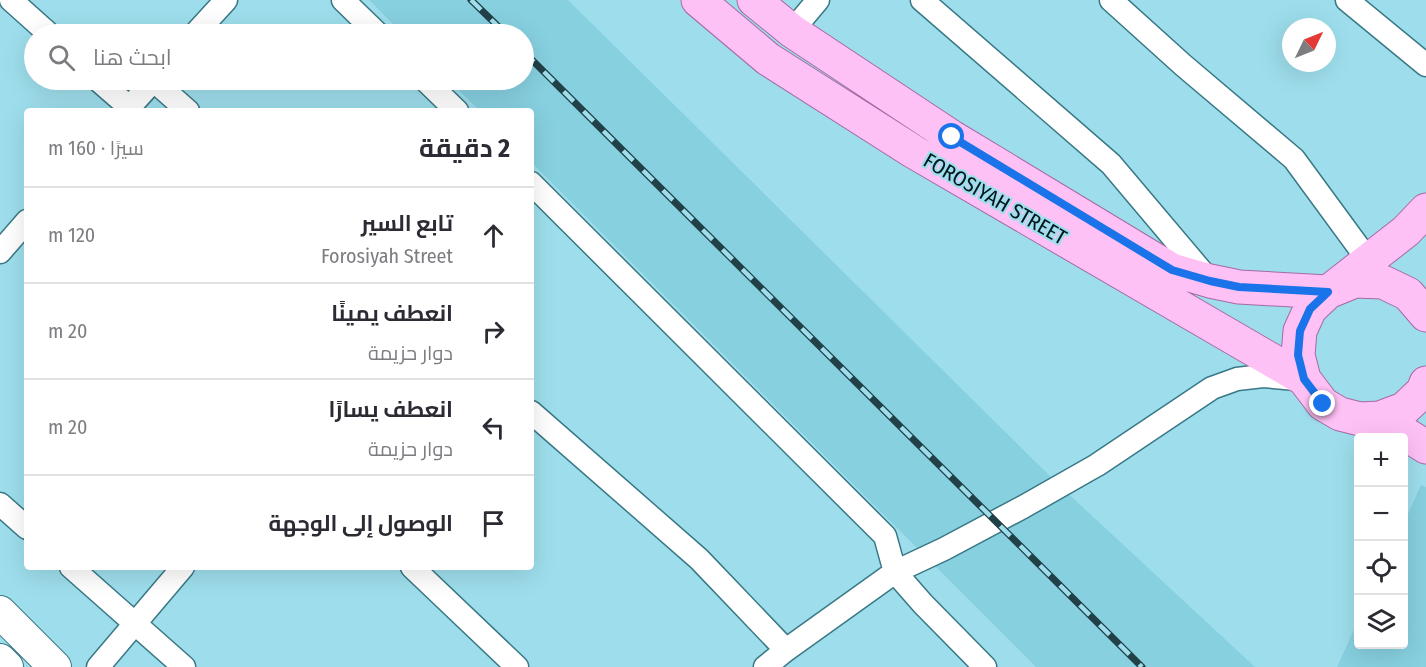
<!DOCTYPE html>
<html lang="ar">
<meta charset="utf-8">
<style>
:root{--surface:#fff;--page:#f2f2f3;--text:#2b2b33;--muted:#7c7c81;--line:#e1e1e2}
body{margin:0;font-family:"Fira Sans Condensed",Cairo,sans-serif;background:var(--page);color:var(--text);direction:rtl}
.controls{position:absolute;right:18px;bottom:18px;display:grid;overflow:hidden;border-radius:6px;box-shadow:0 6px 24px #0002}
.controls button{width:54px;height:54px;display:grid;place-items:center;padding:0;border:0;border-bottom:2px solid var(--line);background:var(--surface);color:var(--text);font:30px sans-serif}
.compass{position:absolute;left:1282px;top:18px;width:54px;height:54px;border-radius:50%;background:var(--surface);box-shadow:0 6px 24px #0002;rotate:47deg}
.stop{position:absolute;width:18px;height:18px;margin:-14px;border:4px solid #1a73e8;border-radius:50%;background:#fff}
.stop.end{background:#1a73e8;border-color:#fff;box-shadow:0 2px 6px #0008}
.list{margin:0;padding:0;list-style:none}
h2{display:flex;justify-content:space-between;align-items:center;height:78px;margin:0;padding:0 24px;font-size:26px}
h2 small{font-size:20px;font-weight:400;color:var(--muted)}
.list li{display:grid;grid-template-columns:39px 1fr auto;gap:18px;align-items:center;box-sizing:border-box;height:96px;padding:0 24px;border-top:2px solid var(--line)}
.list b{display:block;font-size:22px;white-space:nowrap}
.list p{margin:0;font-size:20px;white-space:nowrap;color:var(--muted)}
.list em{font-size:20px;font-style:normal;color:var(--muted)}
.icon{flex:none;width:33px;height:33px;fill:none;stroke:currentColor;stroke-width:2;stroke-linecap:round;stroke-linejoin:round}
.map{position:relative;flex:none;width:1426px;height:667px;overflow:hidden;direction:ltr}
.search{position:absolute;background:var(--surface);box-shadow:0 6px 24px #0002;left:24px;top:24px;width:510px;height:66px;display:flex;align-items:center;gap:15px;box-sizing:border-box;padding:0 21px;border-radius:33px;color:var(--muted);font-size:22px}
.panel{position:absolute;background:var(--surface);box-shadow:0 6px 24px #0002;left:24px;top:108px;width:510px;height:462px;border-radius:6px;direction:rtl}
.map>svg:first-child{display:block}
.built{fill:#87d0e0}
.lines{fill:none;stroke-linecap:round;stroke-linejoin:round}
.minor-casing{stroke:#397885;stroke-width:25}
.secondary-casing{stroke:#397885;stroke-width:34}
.primary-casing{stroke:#a56aa4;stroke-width:35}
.minor{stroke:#fff;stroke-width:22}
.secondary{stroke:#fff;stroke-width:32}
.primary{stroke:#fec1f5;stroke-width:33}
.rail-casing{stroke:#214047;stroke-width:7}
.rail{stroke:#9edeec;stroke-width:4.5;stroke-dasharray:14;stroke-linecap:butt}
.route{stroke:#1a73e8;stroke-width:8}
.labels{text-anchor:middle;stroke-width:4.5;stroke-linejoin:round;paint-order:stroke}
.street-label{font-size:21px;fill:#00161b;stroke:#9edeec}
</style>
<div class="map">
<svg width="1426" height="667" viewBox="0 0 1426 667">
<rect width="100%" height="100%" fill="#9edeec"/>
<path class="built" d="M369,0H568L1061,487L1255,667H1036L531,162V111H480L448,80H524V34H403Z
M1421,485L1426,487V667H1337L1358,621V644H1404V523Z"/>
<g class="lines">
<g class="minor-casing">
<path id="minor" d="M11,0L49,34
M343,0L378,34
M922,0L1111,164L1209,280
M1111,0L1183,65L1294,159L1368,260
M1347,0L1426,65
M792,31L818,0
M195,34L226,0
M98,80L129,107
M153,80L188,111
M425,80L457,111
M126,111L154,80
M531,183L885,536L895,572L923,604L985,667
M0,252L27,221
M531,412L699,559L786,650
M0,504L27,528
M71,567L184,667
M412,567L517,667
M98,667L183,567
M765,667L786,650L895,572L944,549L1023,507L1097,465L1212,388L1237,379L1263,376L1296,379"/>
</g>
<g class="secondary-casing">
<path id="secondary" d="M0,612L55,667
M0,660L7,667"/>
</g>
<g class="primary-casing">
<path id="primary" d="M698,0L768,59L914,152L1304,379
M754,0L792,31L952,137L1172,270L1210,281L1239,287L1328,292L1406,231L1426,210
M1426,315L1408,294L1383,282L1355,281L1328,292L1310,309L1300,331L1298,355L1304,379L1323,404L1340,414L1360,419L1380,418L1404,409L1423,391L1426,383
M1380,418L1426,447"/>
</g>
<use href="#minor" class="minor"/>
<use href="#secondary" class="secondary"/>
<use href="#primary" class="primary"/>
<g class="rail-casing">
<path id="rail" d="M471,0L506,34
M524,52L1142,667"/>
</g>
<use href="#rail" class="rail"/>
</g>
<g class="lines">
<path class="route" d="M952,137L1172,270L1210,281L1239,287L1328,292L1310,309L1300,331L1298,355L1304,379L1323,404"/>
</g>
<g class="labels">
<g class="street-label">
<text transform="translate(995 199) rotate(30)" y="7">FOROSIYAH STREET</text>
</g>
</g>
</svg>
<div class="controls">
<button>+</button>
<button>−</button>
<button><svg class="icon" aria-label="locate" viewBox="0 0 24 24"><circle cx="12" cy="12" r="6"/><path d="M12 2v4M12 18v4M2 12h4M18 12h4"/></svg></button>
<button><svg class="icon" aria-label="layers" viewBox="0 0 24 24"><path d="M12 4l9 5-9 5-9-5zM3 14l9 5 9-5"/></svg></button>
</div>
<svg class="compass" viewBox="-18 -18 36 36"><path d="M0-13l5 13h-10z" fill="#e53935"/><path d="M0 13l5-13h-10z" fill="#7c7c81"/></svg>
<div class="stop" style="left:952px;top:137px"></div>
<div class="stop end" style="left:1323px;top:404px"></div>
<div class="search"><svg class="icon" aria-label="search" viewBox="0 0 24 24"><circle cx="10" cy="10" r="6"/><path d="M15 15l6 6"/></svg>ابحث هنا</div>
<section class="panel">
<h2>2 دقيقة<small>سيرًا · 160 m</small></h2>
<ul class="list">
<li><svg class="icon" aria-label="ahead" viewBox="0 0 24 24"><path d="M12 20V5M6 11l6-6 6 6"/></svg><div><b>تابع السير</b><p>Forosiyah Street</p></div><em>120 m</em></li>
<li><svg class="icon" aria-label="right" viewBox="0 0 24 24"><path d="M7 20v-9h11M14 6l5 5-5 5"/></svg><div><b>انعطف يمينًا</b><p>دوار حزيمة</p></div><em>20 m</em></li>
<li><svg class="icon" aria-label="left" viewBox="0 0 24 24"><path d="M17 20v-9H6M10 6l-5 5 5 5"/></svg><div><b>انعطف يسارًا</b><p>دوار حزيمة</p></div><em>20 m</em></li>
<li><svg class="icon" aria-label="arrive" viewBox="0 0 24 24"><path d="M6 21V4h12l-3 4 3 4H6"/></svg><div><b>الوصول إلى الوجهة</b></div></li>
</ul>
</section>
</div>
